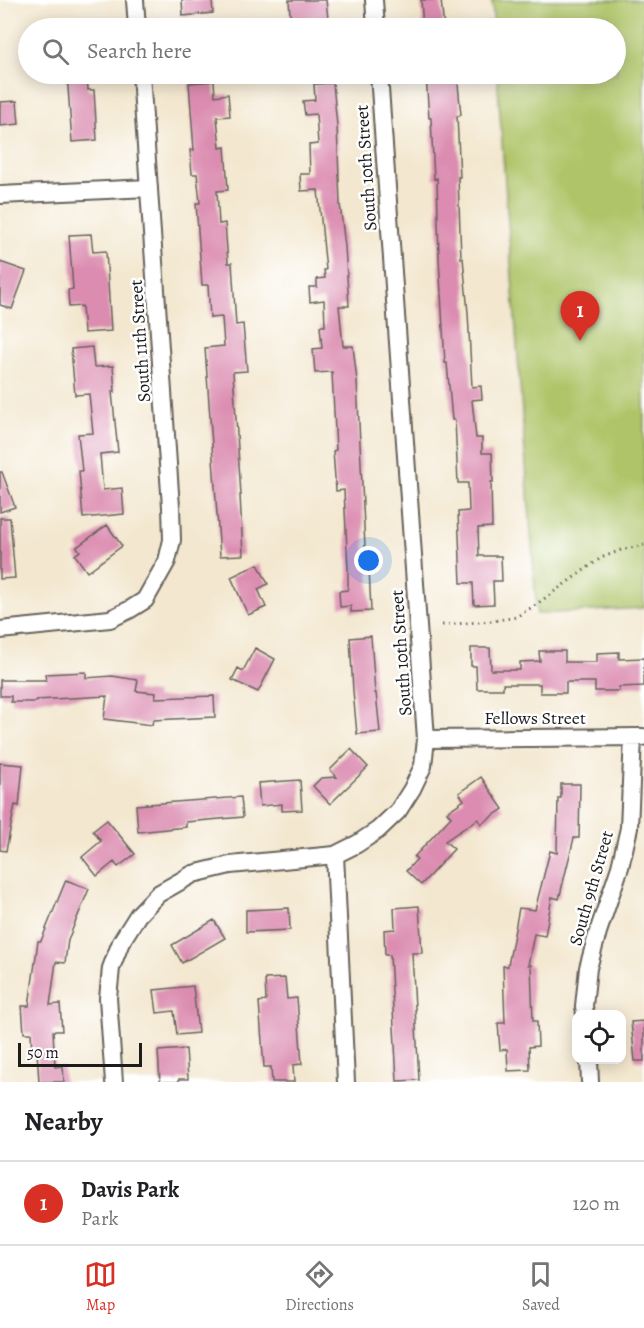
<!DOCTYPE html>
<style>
:root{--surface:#fff;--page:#f6f6f6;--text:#202124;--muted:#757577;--line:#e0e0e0;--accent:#d93025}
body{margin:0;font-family:Alegreya,serif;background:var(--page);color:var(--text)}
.controls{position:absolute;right:18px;bottom:18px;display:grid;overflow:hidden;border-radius:12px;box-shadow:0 3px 15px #0003}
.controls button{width:54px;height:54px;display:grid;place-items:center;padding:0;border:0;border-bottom:2px solid var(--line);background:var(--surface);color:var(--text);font:30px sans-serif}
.scale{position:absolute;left:18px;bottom:15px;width:124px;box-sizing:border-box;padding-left:6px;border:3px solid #1c1c1c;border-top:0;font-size:16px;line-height:21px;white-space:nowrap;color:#1c1c1c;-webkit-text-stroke:4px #fff;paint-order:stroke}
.you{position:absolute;left:369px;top:561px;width:21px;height:21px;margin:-15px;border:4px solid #fff;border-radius:50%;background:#1a73e8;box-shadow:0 0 0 9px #1a73e833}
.badge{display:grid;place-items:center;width:39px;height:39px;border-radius:50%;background:var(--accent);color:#fff;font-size:20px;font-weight:700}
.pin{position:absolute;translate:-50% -50px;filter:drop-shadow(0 2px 3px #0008)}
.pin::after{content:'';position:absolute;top:32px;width:21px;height:18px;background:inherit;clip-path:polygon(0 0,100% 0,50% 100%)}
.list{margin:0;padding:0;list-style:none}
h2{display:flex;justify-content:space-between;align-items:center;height:78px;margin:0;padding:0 24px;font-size:26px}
h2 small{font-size:20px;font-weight:400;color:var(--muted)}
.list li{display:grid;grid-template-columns:39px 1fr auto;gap:18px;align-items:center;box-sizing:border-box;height:84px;padding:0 24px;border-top:2px solid var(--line)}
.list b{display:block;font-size:22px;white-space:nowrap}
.list p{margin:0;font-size:20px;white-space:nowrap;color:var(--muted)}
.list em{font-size:20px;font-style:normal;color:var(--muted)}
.icon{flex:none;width:33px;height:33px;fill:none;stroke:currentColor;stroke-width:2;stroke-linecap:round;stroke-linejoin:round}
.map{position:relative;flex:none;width:644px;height:1082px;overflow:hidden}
.search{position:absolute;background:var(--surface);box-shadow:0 3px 15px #0003;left:18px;right:18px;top:18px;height:66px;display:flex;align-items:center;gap:15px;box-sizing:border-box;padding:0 21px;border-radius:33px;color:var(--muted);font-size:22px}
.sheet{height:162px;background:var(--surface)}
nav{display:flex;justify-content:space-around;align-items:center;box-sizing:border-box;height:84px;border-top:2px solid var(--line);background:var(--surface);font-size:16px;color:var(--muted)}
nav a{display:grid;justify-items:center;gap:3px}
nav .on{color:var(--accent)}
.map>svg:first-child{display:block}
.green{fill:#afc468;stroke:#667042;stroke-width:1.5}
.building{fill:#db8cb0}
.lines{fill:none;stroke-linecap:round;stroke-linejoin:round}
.street-casing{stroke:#67635b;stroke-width:20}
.path{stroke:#67635b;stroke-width:3;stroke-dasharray:1.5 4.5;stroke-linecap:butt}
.street{stroke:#fff;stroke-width:16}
.labels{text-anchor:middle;stroke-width:5;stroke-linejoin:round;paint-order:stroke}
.street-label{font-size:18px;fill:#1c1c1c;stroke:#fff}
</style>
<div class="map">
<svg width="644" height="1082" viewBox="0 0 644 1082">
<rect width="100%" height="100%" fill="#fff"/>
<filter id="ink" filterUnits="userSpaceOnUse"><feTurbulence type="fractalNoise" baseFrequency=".0167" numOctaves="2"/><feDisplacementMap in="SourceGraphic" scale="12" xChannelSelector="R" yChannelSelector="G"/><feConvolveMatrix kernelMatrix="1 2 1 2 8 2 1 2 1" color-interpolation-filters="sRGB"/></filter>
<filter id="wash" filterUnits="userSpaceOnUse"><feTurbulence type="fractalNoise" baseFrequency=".008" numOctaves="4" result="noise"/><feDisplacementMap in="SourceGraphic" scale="24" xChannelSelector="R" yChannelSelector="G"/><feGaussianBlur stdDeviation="1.35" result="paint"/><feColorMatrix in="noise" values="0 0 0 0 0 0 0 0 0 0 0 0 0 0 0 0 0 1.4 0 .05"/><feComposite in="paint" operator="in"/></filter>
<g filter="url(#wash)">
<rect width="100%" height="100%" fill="#f3e7cf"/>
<path class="green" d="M492,0H644V608L537,614L497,74H616V28H494Z"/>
<g id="blocks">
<path class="building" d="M182,0H212L213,13L183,16Z
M289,0H326L329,28H291Z
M421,0H441L444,28H423Z
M67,74H87L88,90H94L97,140L72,142Z
M457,74L461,115L457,116L460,177H458L461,258H463L468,313L472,387L481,386L482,399L472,400L476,438H482V453H492L493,482H491L492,527L478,528L479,556H501L502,581H493L494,604L474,605L473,583H461L458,512L469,511L468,483H458L455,420H452L447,363H445L439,259L437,178L434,179L431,118H429L426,76Z
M214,81L215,96L228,94L230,116L217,117L220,148L225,147L228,190L217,191L219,224L225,223L228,263H232L236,325L243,324L247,371L233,372L241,495H240L243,555L220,556L205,348L224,346L222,317L210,318L208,285H202L196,203H200L197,174H192L190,150H194L189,83Z
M333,83L337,126L340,204L345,247L349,306H339L343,346H353L357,381L366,568H369L371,611L351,612V606L340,607L339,591L348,590V569L344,490L336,491L333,451L336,450L332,372L315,373L313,349L322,348L320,326H325L324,300L310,302L309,287H317V279L325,278L324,270H326L318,190L301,191L300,174H310L309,145L318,144L316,114L305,115L303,101L315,100L314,84Z
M17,101L19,124L0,126V102Z
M91,234L93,252L106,251L111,331L84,333L82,306L69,307L68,290L73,289L69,235Z
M0,262L26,271L12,309L0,305Z
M92,347L94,367L113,366L115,392H112L118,452L100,454L103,490L122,488L124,514L83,518L79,471H82L78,434L93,433L89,394L75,395L71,349Z
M0,472H2L15,507L0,512Z
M0,518H10L15,578L0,579Z
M107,525L122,546L87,572L75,555L80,551L77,547Z
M258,564L268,584L258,589L266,607L248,615L231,577Z
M371,636L375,693H376L380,732L357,734L353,691L350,638Z
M255,648L275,659L258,692L232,680L238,668L243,671Z
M471,648H490L491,670H520V662L540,661L539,651H565V662H597V653L619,652V659L644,658V686L619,687V691H595V682H566V693H540V684H503V689H477L476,666H471Z
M86,672V678L112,676L138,680L136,691L156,693L155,698L214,696L215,717L153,720L152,725L104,719L107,696L36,700V702H11V696H0V680H46L45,674Z
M351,749L368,767L330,804L313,786L321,778L337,777L330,770Z
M0,763L23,765L19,806L15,805L6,851L0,850Z
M481,777L503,809L481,824L478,819L445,841L454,849L421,885L406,871L417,859L414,857L451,817L447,812L464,800L459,793Z
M300,780L302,810L282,811V804L260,806L258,783Z
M561,784H580L579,838H574L559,899L552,897L545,936L534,934L528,965H531L533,1021H537L538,1046L529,1047L530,1070L508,1071L507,1049L500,1050L498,1023H505L503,966H508L519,908L535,910L550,851L557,853L558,798H561Z
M241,797L243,817L186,822V827L138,832L136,805Z
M107,820L135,854L118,867L114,862L97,876L82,857L101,841L93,831Z
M66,880L89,889L68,940L65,963L56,962L50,1005L60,1004L62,1031H53L55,1067L63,1066L64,1082H39L37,1052H32L31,1033H24L22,1006H29L38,941H41Z
M419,906L422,953H412L419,1080L397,1081L390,955H385L384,930L395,929L394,908Z
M289,908L290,930L246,932V910Z
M214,920L225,938L182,963L172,945Z
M285,978L287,999L297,998L302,1064L293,1065L294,1082H272L271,1067H264L259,1002L266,1001L265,979Z
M193,986L198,1033L177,1035L174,1011L157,1013L154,990Z
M644,1021V1061H635L631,1022Z
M186,1049L188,1079H179V1082H160L158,1051Z"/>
</g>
</g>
<g filter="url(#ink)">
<use href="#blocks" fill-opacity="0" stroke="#67635b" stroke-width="1.5"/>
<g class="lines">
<g class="street-casing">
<path id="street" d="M135,0L137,28
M374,0L376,28
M0,195L149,188
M0,630L110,619L129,610L145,600L167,561L172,540L171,507L141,74
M426,739L643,737
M335,855L346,1082
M585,1014L584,1006L588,968L598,932L620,867L629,828L633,737
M589,1060L590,1082
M114,1082L108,998L111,968L121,942L138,915L158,894L193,874L230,865L335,855L357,844L378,830L398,811L412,789L423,766L426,739L379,74"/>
</g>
<path class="path" d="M442,625L492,621L516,617L534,606L601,558L621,550L644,545"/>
<use href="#street" class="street"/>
</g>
</g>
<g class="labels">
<g class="street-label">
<text transform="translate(366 168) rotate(-94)" y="6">South 10th Street</text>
<text transform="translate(140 341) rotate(-94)" y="6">South 11th Street</text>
<text transform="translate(401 653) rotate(-94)" y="6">South 10th Street</text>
<text x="535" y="724">Fellows Street</text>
<text transform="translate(591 888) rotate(-74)" y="6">South 9th Street</text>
</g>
</g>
</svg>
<div class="controls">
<button><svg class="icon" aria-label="locate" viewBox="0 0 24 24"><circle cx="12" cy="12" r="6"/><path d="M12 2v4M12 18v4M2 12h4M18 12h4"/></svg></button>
</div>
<div class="scale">50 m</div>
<div class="you"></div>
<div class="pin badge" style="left:580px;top:341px">1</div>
<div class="search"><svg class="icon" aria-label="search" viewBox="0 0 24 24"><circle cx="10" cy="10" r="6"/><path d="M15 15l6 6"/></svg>Search here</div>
</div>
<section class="sheet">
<h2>Nearby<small></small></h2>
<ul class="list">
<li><span class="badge">1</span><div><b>Davis Park</b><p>Park</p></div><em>120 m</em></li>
</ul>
</section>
<nav>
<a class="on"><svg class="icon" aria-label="map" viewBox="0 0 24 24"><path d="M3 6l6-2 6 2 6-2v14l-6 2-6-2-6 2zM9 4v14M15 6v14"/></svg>Map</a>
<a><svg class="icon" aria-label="directions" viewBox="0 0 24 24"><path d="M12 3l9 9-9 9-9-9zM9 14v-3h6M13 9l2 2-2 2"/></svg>Directions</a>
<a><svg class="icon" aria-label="saved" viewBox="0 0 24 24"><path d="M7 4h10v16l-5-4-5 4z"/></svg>Saved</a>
</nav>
